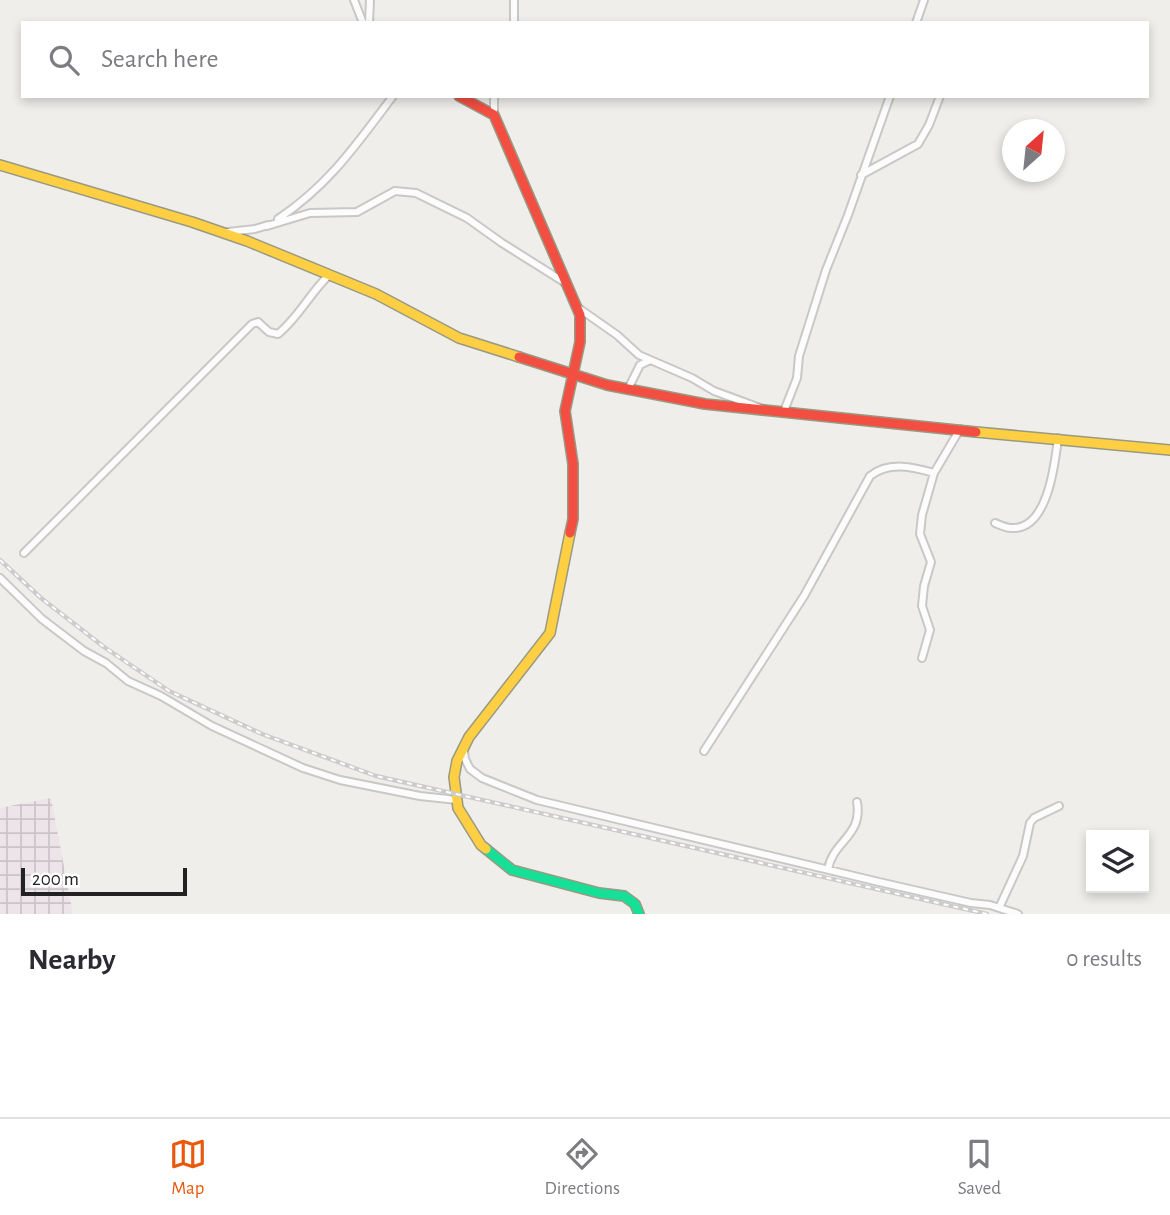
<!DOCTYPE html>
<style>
:root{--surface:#fff;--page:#f2f2f3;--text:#2b2b33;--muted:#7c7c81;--line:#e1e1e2;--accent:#ea580c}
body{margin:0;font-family:"Alegreya Sans",sans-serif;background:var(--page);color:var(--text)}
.controls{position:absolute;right:21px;bottom:21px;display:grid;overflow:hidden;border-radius:0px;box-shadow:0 4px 10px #0003}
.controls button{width:63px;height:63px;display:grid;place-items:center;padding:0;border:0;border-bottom:2px solid var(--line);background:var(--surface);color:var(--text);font:35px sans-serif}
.compass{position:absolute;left:1002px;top:119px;width:63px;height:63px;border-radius:50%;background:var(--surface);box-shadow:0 4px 10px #0003;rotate:27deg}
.scale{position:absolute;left:21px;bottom:18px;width:166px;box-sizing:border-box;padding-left:7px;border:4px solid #222;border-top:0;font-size:19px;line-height:24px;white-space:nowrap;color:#222;-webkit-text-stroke:5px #fff;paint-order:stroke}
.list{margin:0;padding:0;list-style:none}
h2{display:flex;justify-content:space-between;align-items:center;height:91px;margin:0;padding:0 28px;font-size:30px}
h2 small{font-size:23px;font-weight:400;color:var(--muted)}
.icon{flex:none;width:38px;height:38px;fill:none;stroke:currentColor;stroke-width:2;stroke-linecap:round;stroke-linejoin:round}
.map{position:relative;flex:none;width:1170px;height:914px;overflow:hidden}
.search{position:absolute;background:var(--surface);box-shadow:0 4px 10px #0003;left:21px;right:21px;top:21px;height:77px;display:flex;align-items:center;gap:18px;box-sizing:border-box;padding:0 24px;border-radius:0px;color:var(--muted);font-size:26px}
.sheet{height:203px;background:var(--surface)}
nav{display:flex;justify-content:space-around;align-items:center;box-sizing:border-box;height:98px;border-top:2px solid var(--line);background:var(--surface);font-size:19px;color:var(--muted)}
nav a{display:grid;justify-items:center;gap:4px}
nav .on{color:var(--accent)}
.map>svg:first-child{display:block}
.industrial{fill:url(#industrial-grid)}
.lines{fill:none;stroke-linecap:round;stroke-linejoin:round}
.street-casing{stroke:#c9c8c7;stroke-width:10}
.fast-casing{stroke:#999a82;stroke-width:12}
.slow-casing{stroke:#999a82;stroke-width:12}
.jam-casing{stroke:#999a82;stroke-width:12}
.street{stroke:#fdfcfc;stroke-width:6}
.fast{stroke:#16e098;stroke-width:9}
.slow{stroke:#ffcf43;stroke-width:9}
.jam{stroke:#f24e42;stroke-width:9}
.rail-casing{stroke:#ccc;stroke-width:4.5}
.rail{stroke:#fff;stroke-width:2;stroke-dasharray:5;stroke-linecap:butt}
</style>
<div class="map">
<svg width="1170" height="914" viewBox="0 0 1170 914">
<defs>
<pattern id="industrial-grid" width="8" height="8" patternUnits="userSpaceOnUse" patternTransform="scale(1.75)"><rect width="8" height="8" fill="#ede4e9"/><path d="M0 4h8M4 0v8" fill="none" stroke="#cbc3c8"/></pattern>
</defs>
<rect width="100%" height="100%" fill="#f0eeeb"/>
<path class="industrial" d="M51,798L73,914H0V808Z"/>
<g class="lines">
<g class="street-casing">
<path id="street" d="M354,0L363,23
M514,0V23
M369,23L370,0
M916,23L924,0
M494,115V96
M861,175L918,144L929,125L940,96
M278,219C329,185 356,145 393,96
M267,226L310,213L357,212L395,191L416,193L467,218L502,243L564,282
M228,232L255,229L268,225
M577,307L617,335L639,355L692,378L714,391L763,409
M628,389L640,365L650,360
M784,411L797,378L799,356L826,270L848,215L890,96
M995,523C1000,525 1006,528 1011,528C1048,531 1055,463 1058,438
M24,553L252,324L258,322L269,332L278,334C299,317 310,293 329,275
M0,578L42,619L84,651L106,663L128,681L161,696L212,726L303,768L340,780L420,796L457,800
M922,658L930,630L922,606L924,586L931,562L920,534L922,515L934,473L960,429
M464,750L465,759L470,769L482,778L537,800L879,882L971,903L990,905L1018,914
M704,751L804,596L870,476C889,461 913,467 934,473
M828,869C833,841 863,836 857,802
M999,908L1023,856L1030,823L1034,818L1059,806"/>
</g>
<g class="fast-casing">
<path id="fast" d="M486,849L512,870L599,893L624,896L635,904L639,914"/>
</g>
<g class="slow-casing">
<path id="slow" d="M0,165L192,222L247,241L376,294L459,338L519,357
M976,432L1170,450
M486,849L481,845L458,808L454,777L457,761L469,737L550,633L570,533"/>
</g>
<g class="jam-casing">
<path id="jam" d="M459,96L494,115L580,315V342L565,411L573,464V519L570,533
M519,357L607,385L705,404L976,432"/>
</g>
<use href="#street" class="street"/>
<use href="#fast" class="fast"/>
<use href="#slow" class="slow"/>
<use href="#jam" class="jam"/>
<g class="rail-casing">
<path id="rail" d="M0,560L41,598L104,647L169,691L262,734L376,776L987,914"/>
</g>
<use href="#rail" class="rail"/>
</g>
</svg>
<div class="controls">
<button><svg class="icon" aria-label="layers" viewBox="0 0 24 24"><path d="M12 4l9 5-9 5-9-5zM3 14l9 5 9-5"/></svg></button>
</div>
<svg class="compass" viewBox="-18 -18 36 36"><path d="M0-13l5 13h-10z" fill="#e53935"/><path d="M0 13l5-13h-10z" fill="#7c7c81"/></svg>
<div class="scale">200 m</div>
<div class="search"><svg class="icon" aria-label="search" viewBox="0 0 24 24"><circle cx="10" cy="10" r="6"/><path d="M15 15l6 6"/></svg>Search here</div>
</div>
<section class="sheet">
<h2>Nearby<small>0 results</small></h2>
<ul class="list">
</ul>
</section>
<nav>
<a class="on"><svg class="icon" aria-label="map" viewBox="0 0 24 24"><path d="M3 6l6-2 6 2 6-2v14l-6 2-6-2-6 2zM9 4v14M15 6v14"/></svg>Map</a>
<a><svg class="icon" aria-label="directions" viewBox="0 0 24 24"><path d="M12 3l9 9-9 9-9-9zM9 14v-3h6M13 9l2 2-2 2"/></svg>Directions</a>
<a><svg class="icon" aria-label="saved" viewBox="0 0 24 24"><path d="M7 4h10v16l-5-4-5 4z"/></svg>Saved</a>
</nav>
